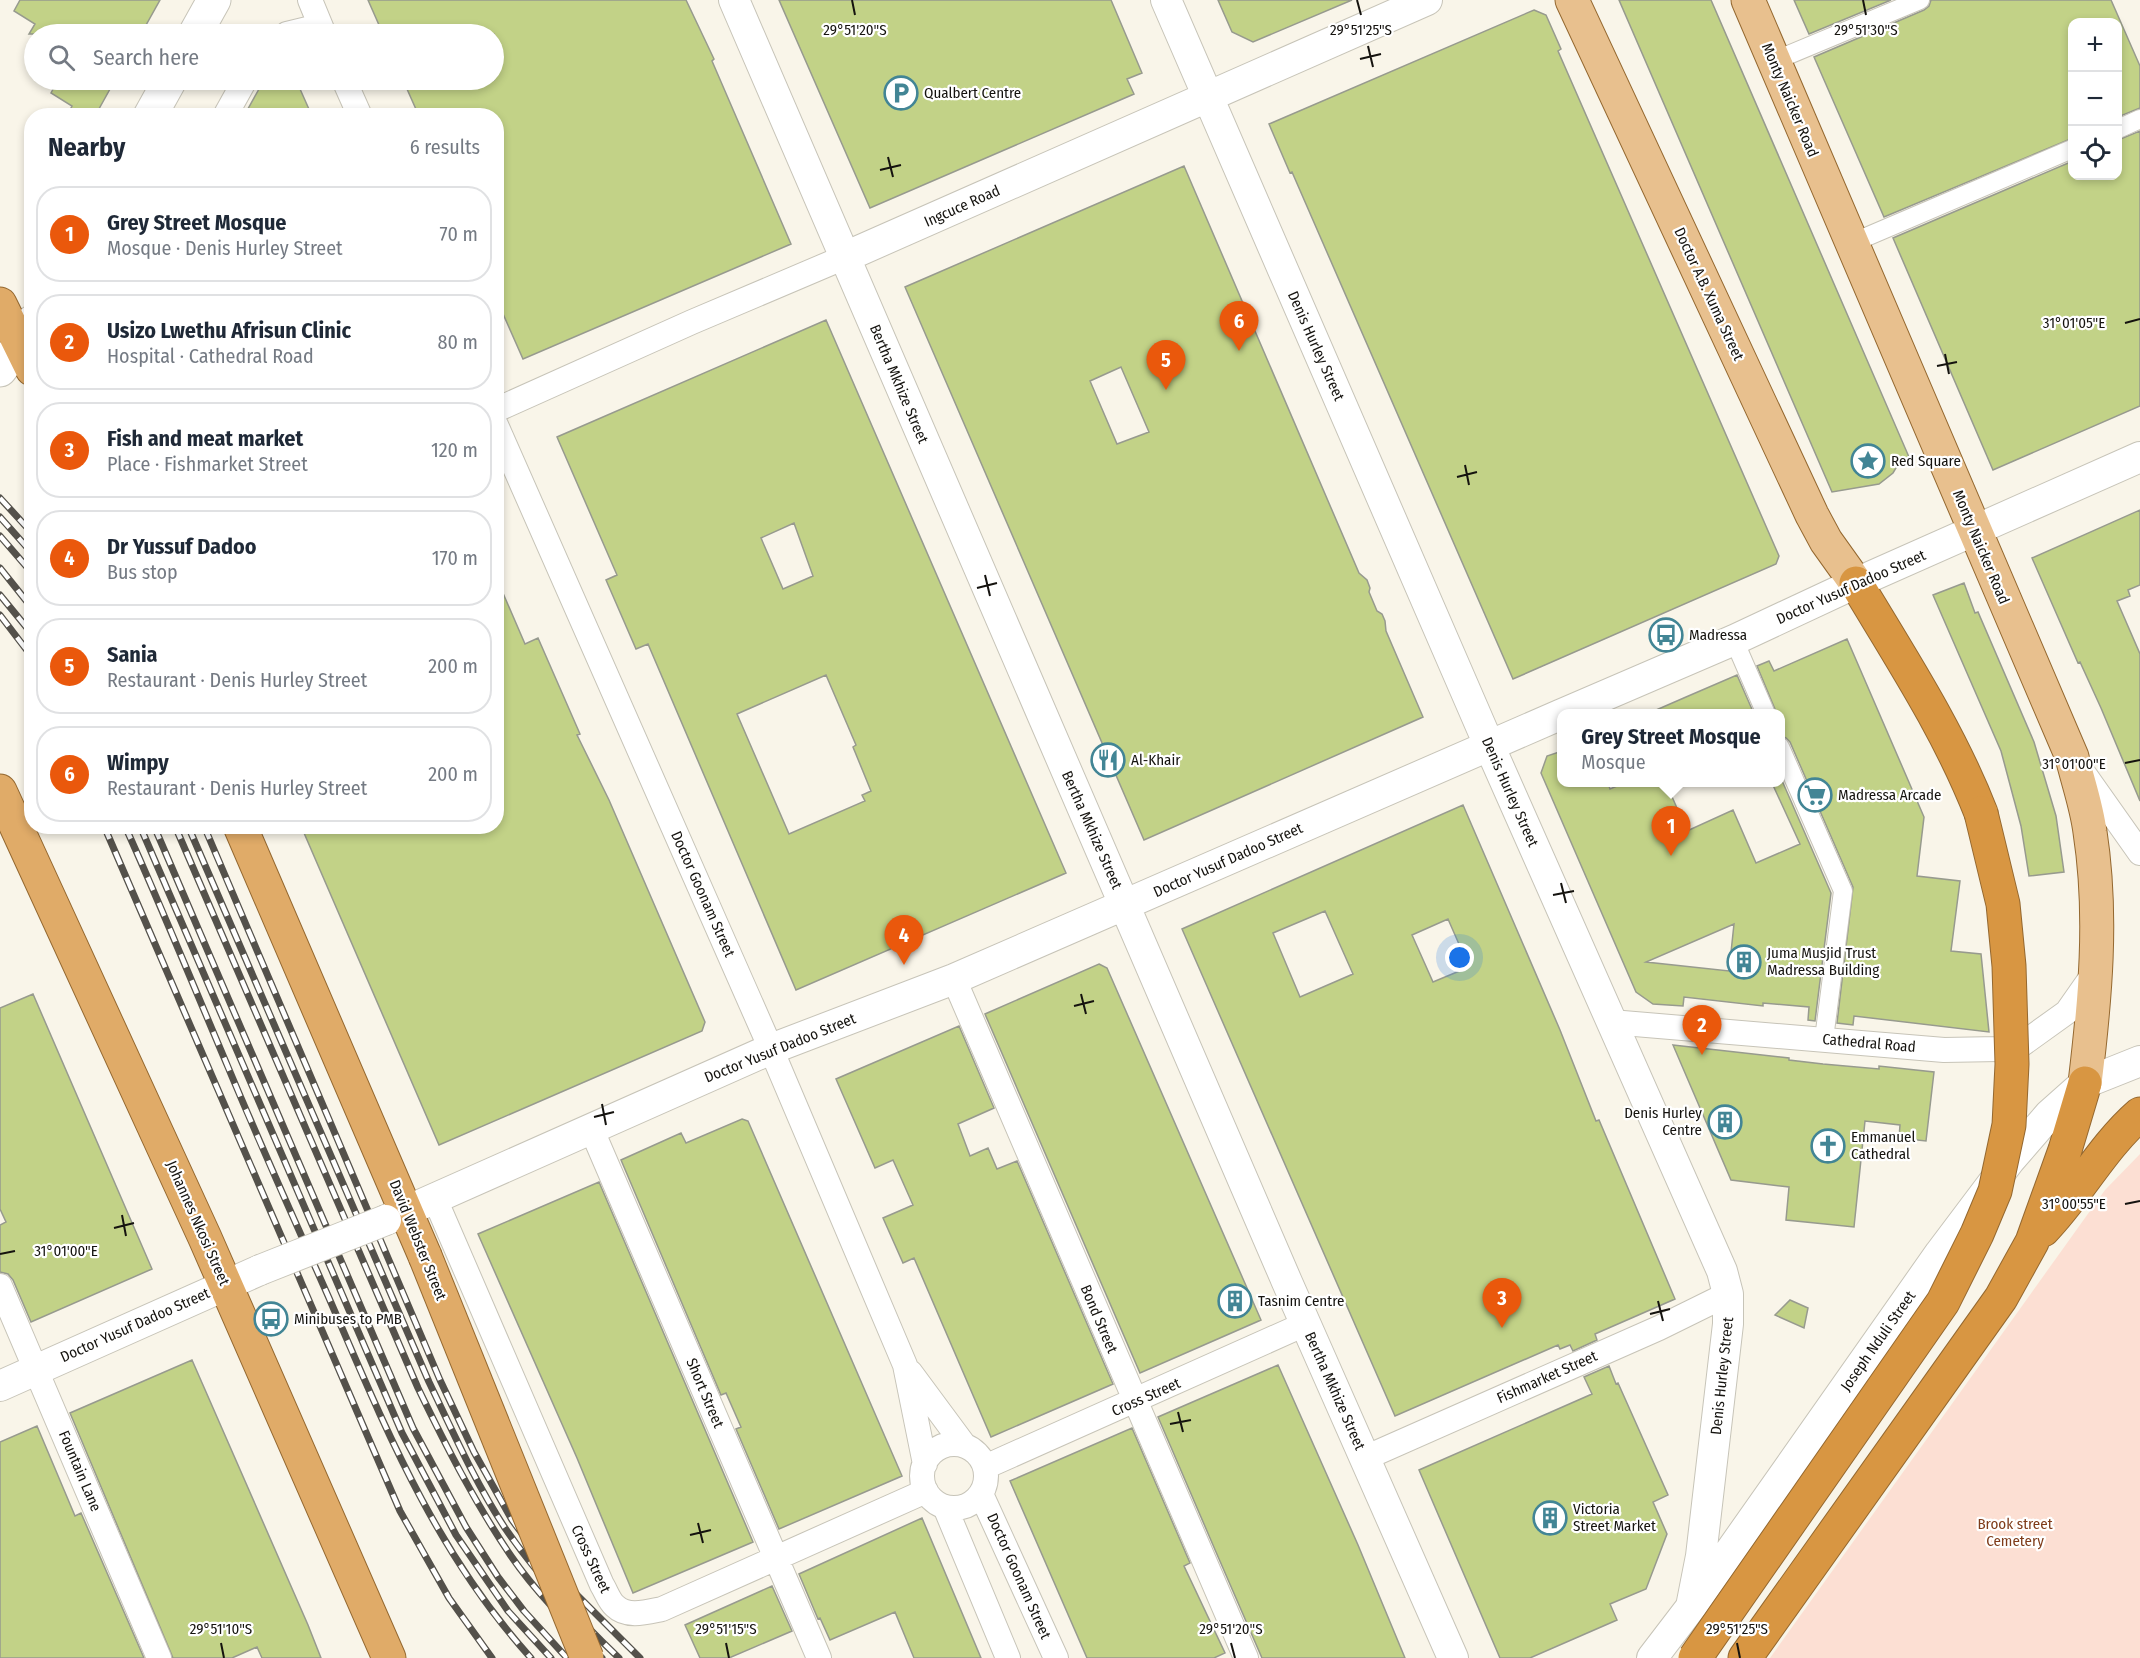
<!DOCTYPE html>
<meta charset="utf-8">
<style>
:root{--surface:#fff;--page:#f2f2f3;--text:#1f2937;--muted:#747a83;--line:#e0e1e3;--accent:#ea580c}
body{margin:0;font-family:"Fira Sans Condensed",sans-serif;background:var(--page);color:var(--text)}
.controls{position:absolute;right:18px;top:18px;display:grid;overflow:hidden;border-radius:12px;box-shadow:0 3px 9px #0003}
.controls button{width:54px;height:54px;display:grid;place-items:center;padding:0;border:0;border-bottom:2px solid var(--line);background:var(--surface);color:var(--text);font:30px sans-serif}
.you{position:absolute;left:1460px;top:958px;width:21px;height:21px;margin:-15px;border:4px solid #fff;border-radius:50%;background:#1a73e8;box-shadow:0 0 0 9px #1a73e833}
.badge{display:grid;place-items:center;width:39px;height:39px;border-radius:50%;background:var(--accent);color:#fff;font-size:20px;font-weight:700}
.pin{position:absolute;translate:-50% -50px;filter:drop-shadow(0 2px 3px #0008)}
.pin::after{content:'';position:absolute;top:32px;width:21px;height:18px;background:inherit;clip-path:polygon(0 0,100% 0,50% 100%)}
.popup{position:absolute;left:1557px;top:709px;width:228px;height:78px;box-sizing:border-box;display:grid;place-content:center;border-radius:12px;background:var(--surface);filter:drop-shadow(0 2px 4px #0005);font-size:20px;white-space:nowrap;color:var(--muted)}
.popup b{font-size:22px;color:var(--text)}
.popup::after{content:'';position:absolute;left:50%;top:100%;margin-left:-12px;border:12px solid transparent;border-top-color:var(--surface)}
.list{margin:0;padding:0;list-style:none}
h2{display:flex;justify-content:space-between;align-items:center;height:78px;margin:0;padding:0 24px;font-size:26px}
h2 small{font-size:20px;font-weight:400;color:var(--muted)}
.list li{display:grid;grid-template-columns:39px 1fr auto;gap:18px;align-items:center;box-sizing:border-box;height:96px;margin:0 12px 12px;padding:0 12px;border:2px solid var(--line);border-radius:24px}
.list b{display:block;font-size:22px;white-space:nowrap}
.list p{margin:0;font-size:20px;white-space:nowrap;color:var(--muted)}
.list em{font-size:20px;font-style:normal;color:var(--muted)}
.icon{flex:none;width:33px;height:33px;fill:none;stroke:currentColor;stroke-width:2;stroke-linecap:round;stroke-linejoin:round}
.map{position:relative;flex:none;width:2140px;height:1658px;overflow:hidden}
.search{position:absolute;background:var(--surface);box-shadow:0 3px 9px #0003;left:24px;top:24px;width:480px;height:66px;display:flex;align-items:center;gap:15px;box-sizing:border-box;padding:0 21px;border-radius:33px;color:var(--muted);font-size:22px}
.panel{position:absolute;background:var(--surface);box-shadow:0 3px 9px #0003;left:24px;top:108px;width:480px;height:726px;border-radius:24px}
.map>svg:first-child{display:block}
.green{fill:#fcdfd3}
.building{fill:#c2d287;stroke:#979a8e;stroke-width:1.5;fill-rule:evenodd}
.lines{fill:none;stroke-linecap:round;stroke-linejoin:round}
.pedestrian-casing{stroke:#c7c4b8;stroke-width:20}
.minor-casing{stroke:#c7c4b8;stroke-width:26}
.tertiary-casing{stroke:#c7c4b8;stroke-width:32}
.secondary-casing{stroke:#c7c4b8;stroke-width:35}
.primary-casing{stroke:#946830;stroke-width:35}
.trunk-casing{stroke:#946830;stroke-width:35}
.motorway-casing{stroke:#946830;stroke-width:35}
.pedestrian{stroke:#fff;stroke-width:18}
.minor{stroke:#fff;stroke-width:24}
.tertiary{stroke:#fff;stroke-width:30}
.secondary{stroke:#fff;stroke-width:33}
.primary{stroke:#e8c08e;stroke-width:33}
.trunk{stroke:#e0ab68;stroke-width:33}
.motorway{stroke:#d89642;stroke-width:33}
.rail-casing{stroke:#54514b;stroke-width:7}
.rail{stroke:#fff;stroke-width:4.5;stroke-dasharray:14;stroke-linecap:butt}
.tertiary-bridge-casing{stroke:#c7c4b8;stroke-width:32;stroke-linecap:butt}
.trunk-bridge-casing{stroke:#946830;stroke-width:35;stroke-linecap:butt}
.motorway-bridge-casing{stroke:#946830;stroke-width:35;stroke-linecap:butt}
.tertiary-bridge{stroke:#fff;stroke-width:30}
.trunk-bridge{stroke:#e0ab68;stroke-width:33}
.motorway-bridge{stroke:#d89642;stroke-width:33}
.ticks{fill:none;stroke:#15130f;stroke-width:2}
.labels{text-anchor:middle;stroke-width:4.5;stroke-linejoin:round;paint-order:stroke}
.poi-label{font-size:15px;fill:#15130f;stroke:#fff;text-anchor:start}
.street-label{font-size:15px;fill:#15130f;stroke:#fff}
.park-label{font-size:15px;fill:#7f3c1a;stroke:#fff}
.ticks-label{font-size:15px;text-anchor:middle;fill:#15130f;stroke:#fff;stroke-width:4.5;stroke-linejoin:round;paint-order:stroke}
</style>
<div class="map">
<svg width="2140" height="1658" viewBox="0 0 2140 1658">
<rect width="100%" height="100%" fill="#f9f5e9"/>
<path class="green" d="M2140,1154V1658H1770L2105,1190Z"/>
<path class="building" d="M20,0H160L141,34H29L35,24L14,11Z
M368,0H686L714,59L712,61L791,244L523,359L496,298V116H419L403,80H494V34H383Z
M779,0H1111L1142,73L1127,79L1134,94L870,208Z
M1218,0H1352L1253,42L1232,32Z
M1619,0H1711L1909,457L1900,461L1893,473L1879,484L1832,492Z
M1794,0H1891L1809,34Z
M1931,0H2111L2140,66V108L2118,117V22H2073V138L1884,217L1814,57L1924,10L1929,6Z
M1534,10L1546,15L1561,49L1558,51L1779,556L1776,564L1513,679L1292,172L1290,173L1269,124Z
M58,80H115L95,116H67L72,106L51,93Z
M264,80H296L312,116H244Z
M2140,131V406L1993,470L1893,238L2073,161V176H2118V140Z
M1184,166L1359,573L1367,580L1370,588L1369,592L1377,611L1382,614L1385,621L1386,631L1423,717L1144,840L905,287ZM1121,367L1149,432L1117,444L1090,381Z
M826,320L1066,873L796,990L648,644L636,649L606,580L617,575L557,437ZM794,523L813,576L783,589L761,538ZM826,675L856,745L853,747L871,791L862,795L865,801L789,834L737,714Z
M2140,510V585L2128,590L2130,596L2117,601L2140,654V801L2101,708L2080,662L2078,663L2032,558Z
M496,577L525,644L538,638L580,734L577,735L609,800L705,1022L702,1031L439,1145L301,826H496Z
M1964,583L1975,613L1978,612L2034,742L2056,816L2064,872L2029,876L2021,826L2001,751L1933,595Z
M1847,639L1924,817L1917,876L1960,881L1951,951L1981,954L1989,1032L1854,1016L1853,1025L1837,1023L1853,887L1790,742L1786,738L1780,736V714H1777L1757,666L1769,661L1774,671Z
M1737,675L1754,714H1647L1686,697Z
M1562,751V783H1608L1610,789L1624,783H1666L1687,831L1733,810L1756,863L1800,844L1772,783H1780V776L1831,893L1815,1021L1808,1020L1809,1007L1763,1003V1006L1684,997L1683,1006L1653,1004L1636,992L1541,773L1547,756ZM1734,924L1729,971L1646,962Z
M1463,805L1560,1030L1596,1121L1599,1120L1675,1299L1595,1334L1597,1340L1573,1351L1570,1345L1560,1349L1558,1345L1395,1416L1182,929ZM1325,911L1353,974L1300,997L1273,933ZM1448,919L1469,967L1433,982L1412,935Z
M1099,964L1107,968L1261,1320L1140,1373L985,1014Z
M33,994L152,1269L31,1322L13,1280L8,1274L0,1272V1225L6,1222L0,1209V1008Z
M959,1026L994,1108L958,1124L970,1156L988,1148L997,1169L1017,1161L1113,1384L991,1437L914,1258L903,1263L883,1218L913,1205L893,1160L875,1168L836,1079Z
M1673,1045L1789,1058V1060L1823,1064L1879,1069V1066L1934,1072L1926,1141L1899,1138L1900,1125L1865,1121L1854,1227L1786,1220L1789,1187L1731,1180Z
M742,1119L748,1121L902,1476L779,1529L736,1429L741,1427L726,1393L721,1395L621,1160L681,1133L686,1143Z
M599,1182L753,1542L633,1593L577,1458L478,1234Z
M1790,1300L1808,1308L1804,1328L1775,1315Z
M192,1360L308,1625L321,1658H262L257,1647L232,1658H173L70,1413Z
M1278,1365L1358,1545L1405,1658H1262L1216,1552L1158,1417Z
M1609,1366L1616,1384L1618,1383L1668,1495L1653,1502L1667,1534L1646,1589L1610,1604L1617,1620L1530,1658H1500L1419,1470L1592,1394L1584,1377Z
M37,1426L75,1516L81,1513L144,1658H0V1442Z
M1132,1428L1190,1563L1184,1566L1225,1653L1214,1658H1087L1010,1481Z
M922,1518L981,1658H914L895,1612L830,1640L820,1618L818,1619L799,1574Z
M772,1586L792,1631L729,1658H700L685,1625Z"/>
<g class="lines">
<g class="pedestrian-casing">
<path id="pedestrian" d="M1774,61L1920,0
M2118,129L2140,119
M1852,243L2072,149
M1734,640L1766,714
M1780,747L1843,891L1824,1039"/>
</g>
<g class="minor-casing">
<path id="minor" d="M310,0L324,34
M287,34L320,26
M344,80L360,116
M225,116L245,80
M496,410L692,322L845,257
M496,425L771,1049L905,1365L925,1464
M2082,771L2140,853
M954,979L1246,1658
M1611,1022L1944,1050L1999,1049L2021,1045L2067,1012L2095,972
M591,1128L819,1658
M435,1199L602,1585C606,1591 609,1601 615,1606C627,1618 647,1612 662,1609L926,1491
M0,1286L159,1658
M910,1372L964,1445
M922 1476a32 32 0 1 1 64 0a32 32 0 1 1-64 0Z
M1365,1458L1659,1328L1728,1294
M985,1467L1305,1324
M981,1494L1056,1658
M945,1507L1008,1658"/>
</g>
<g class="tertiary-casing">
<path id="tertiary" d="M734,0L1287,1282L1453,1658
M1166,0L1489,745L1722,1271L1728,1294V1324L1701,1556L1691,1607
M845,257L1427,0
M1562,714L1734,640L1856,583L2140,457
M386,1220L771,1049L954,979L1562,714
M0,1386L260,1270
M1652,1658L1691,1607L1940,1253L2010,1160L2049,1115L2085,1083L2140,1061"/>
</g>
<g class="secondary-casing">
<path id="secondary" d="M195,34L214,0
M150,116L170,80
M0,370L20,344L32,322"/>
</g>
<g class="primary-casing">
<path id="primary" d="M1572,0L1812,515L1826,541L1856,583
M1748,0L2072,757C2078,782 2087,807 2090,832C2103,916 2095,1000 2085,1083"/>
</g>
<g class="trunk-casing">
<path id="trunk" d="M0,304L32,369
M0,791L205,1238L389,1658
M240,826L425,1256"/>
</g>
<g class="motorway-casing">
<path id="motorway" d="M1856,583C1901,658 1949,731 1981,813
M2043,1230C2078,1194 2102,1147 2140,1114
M1745,1658L2001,1298L2032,1242L2065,1150L2085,1083"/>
</g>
<use href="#pedestrian" class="pedestrian"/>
<use href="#minor" class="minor"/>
<use href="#tertiary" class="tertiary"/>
<use href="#secondary" class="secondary"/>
<use href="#primary" class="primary"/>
<use href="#trunk" class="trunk"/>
<use href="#motorway" class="motorway"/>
<g class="rail-casing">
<path id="rail" d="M0,498L32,533
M0,517L32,553
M0,536L32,573
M0,568L32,608
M0,595L32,634
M0,615L32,657
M104,826L400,1511L449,1598L492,1658
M125,826C161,906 194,987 228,1067C260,1144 295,1221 329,1298C385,1427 435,1552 531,1658
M140,826L402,1433L456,1535L508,1611L551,1658
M154,826L413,1428L466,1527L498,1577L524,1611L567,1658
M175,826L418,1388C446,1446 475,1503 511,1556C537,1594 570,1626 602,1658
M188,826L429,1382C453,1432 475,1482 505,1528C538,1576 577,1618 619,1658
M204,826L440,1380L474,1452L512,1520L540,1558L640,1658"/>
</g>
<use href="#rail" class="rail"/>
<g class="tertiary-bridge-casing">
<path id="tertiary-bridge" d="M260,1270L386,1220"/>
</g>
<g class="trunk-bridge-casing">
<path id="trunk-bridge" d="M425,1256L587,1658"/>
</g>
<g class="motorway-bridge-casing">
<path id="motorway-bridge" d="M1695,1658L1943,1302L1977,1234L1995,1191L2009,1125L2012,1064L2009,966L2003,904L1981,813"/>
</g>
<use href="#tertiary-bridge" class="tertiary-bridge"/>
<use href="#trunk-bridge" class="trunk-bridge"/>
<use href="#motorway-bridge" class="motorway-bridge"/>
</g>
<path class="ticks" d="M852,0L855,15M1357,0L1361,15M1863,0L1866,15M1368,46L1373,67M1360,59L1381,54M888,157L893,177M880,170L901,165M2125,323L2140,319M1945,354L1949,374M1937,366L1957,362M1465,465L1469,485M1457,477L1477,472M985,575L990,596M977,588L997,583M2125,763L2140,760M1561,883L1566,903M1553,895L1574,891M1081,994L1086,1014M1074,1006L1094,1001M602,1104L606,1125M594,1117L614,1112M2125,1204L2140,1201M122,1215L126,1236M114,1228L134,1223M0,1254L15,1251M1658,1301L1663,1321M1650,1314L1670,1309M1178,1412L1183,1432M1170,1424L1191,1420M698,1523L703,1543M690,1535L711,1530M221,1643L224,1658M726,1643L729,1658M1231,1643L1235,1658M1737,1643L1740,1658"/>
<defs>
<g id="parking-ring" transform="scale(1.725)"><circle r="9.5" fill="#fff" stroke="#428595" stroke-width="1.5"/><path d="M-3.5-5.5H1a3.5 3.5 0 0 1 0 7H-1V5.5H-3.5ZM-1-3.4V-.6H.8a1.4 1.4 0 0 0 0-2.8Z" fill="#428595"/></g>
<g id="sight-ring" transform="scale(1.725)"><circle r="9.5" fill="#fff" stroke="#428595" stroke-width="1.5"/><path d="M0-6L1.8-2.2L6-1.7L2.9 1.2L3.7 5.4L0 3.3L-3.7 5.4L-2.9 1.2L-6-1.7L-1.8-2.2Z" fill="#428595"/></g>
<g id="bus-ring" transform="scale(1.725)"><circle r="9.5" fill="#fff" stroke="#428595" stroke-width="1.5"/><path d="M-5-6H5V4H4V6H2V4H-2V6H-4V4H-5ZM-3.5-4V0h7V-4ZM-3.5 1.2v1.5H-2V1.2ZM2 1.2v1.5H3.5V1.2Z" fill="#428595"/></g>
<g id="restaurant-ring" transform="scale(1.725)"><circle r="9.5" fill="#fff" stroke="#428595" stroke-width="1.5"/><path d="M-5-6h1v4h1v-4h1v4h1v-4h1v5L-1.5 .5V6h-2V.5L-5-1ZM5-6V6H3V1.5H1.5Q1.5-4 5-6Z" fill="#428595"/></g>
<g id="supermarket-ring" transform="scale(1.725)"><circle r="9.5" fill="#fff" stroke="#428595" stroke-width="1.5"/><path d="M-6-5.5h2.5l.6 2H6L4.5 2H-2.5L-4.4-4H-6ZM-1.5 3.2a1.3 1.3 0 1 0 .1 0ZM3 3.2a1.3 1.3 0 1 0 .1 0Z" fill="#428595"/></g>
<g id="building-ring" transform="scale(1.725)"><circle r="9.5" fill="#fff" stroke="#428595" stroke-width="1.5"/><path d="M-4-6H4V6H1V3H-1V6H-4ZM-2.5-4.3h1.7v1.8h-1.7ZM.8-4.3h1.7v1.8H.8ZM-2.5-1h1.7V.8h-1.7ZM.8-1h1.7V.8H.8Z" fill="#428595"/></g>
<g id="church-ring" transform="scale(1.725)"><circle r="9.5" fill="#fff" stroke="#428595" stroke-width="1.5"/><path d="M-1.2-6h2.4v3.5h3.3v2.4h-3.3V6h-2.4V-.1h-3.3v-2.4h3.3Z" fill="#428595"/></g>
</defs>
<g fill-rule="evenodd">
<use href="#parking-ring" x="901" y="93"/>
<use href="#sight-ring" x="1868" y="461"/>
<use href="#bus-ring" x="1666" y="635"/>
<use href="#restaurant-ring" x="1108" y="760"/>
<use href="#supermarket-ring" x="1815" y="795"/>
<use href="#building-ring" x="1744" y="962"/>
<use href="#building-ring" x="1725" y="1122"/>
<use href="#church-ring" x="1828" y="1146"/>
<use href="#building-ring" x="1235" y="1301"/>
<use href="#bus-ring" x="271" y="1319"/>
<use href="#building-ring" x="1550" y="1518"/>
</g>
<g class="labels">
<g class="poi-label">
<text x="924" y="98">Qualbert Centre</text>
<text x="1891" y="466">Red Square</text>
<text x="1689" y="640">Madressa</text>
<text x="1131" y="765">Al-Khair</text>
<text x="1838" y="800">Madressa Arcade</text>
<text x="1767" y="958">Juma Musjid Trust<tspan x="1767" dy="17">Madressa Building</tspan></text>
<text x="1702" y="1118" text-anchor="end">Denis Hurley<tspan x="1702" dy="17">Centre</tspan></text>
<text x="1851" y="1142">Emmanuel<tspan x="1851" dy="17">Cathedral</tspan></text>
<text x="1258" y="1306">Tasnim Centre</text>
<text x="294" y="1324">Minibuses to PMB</text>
<text x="1573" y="1514">Victoria<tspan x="1573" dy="17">Street Market</tspan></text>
</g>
<g class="street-label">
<text transform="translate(1790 100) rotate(67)" y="5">Monty Naicker Road</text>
<text transform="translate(962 206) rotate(-24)" y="5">Ingcuce Road</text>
<text transform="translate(1709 294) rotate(65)" y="5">Doctor A.B. Xuma Street</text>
<text transform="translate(1316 346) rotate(66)" y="5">Denis Hurley Street</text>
<text transform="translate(899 384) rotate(67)" y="5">Bertha Mkhize Street</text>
<text transform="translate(1981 547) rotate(67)" y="5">Monty Naicker Road</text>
<text transform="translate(1851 587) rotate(-24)" y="5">Doctor Yusuf Dadoo Street</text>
<text transform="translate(1510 792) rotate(66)" y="5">Denis Hurley Street</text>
<text transform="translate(1092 830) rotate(66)" y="5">Bertha Mkhize Street</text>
<text transform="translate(1228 860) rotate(-24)" y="5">Doctor Yusuf Dadoo Street</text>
<text transform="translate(703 894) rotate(66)" y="5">Doctor Goonam Street</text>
<text transform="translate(1869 1043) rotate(5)" y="5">Cathedral Road</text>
<text transform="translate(780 1048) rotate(-22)" y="5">Doctor Yusuf Dadoo Street</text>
<text transform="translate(198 1223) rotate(66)" y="5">Johannes Nkosi Street</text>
<text transform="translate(418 1240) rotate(68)" y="5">David Webster Street</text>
<text transform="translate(1099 1319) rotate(67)" y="5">Bond Street</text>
<text transform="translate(135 1325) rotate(-24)" y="5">Doctor Yusuf Dadoo Street</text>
<text transform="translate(1878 1341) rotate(-55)" y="5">Joseph Nduli Street</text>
<text transform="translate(1722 1376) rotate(-84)" y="5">Denis Hurley Street</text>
<text transform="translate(1547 1377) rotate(-24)" y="5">Fishmarket Street</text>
<text transform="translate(1335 1391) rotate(66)" y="5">Bertha Mkhize Street</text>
<text transform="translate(705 1393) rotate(67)" y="5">Short Street</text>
<text transform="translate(1146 1397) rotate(-24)" y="5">Cross Street</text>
<text transform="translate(80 1471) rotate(67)" y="5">Fountain Lane</text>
<text transform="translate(591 1559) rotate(65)" y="5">Cross Street</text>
<text transform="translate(1019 1576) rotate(66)" y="5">Doctor Goonam Street</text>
</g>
<g class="park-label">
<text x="2015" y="1529">Brook street<tspan x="2015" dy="17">Cemetery</tspan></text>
</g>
</g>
<g class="ticks-label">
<text x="855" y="35">29°51'20"S</text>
<text x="1361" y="35">29°51'25"S</text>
<text x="1866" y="35">29°51'30"S</text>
<text x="2074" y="328">31°01'05"E</text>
<text x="2074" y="769">31°01'00"E</text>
<text x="2074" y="1209">31°00'55"E</text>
<text x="66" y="1256">31°01'00"E</text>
<text x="221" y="1634">29°51'10"S</text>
<text x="726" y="1634">29°51'15"S</text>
<text x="1231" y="1634">29°51'20"S</text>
<text x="1737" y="1634">29°51'25"S</text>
</g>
</svg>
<div class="controls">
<button>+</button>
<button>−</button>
<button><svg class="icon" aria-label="locate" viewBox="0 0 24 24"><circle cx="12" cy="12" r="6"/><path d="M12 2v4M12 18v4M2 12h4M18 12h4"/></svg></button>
</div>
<div class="you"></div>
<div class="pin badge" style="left:1671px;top:856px">1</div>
<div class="popup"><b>Grey Street Mosque</b>Mosque</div>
<div class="pin badge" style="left:1702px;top:1055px">2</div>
<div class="pin badge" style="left:1502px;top:1328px">3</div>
<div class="pin badge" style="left:904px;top:965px">4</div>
<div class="pin badge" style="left:1166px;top:390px">5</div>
<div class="pin badge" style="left:1239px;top:351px">6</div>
<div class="search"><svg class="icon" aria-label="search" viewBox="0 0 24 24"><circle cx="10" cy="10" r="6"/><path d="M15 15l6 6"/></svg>Search here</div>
<section class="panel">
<h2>Nearby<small>6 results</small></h2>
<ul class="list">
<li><span class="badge">1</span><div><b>Grey Street Mosque</b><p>Mosque · Denis Hurley Street</p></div><em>70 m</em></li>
<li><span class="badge">2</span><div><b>Usizo Lwethu Afrisun Clinic</b><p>Hospital · Cathedral Road</p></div><em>80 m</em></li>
<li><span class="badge">3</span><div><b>Fish and meat market</b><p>Place · Fishmarket Street</p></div><em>120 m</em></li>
<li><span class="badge">4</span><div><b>Dr Yussuf Dadoo</b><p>Bus stop</p></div><em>170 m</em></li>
<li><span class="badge">5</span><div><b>Sania</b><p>Restaurant · Denis Hurley Street</p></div><em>200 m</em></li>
<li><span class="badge">6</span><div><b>Wimpy</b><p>Restaurant · Denis Hurley Street</p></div><em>200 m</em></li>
</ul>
</section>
</div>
